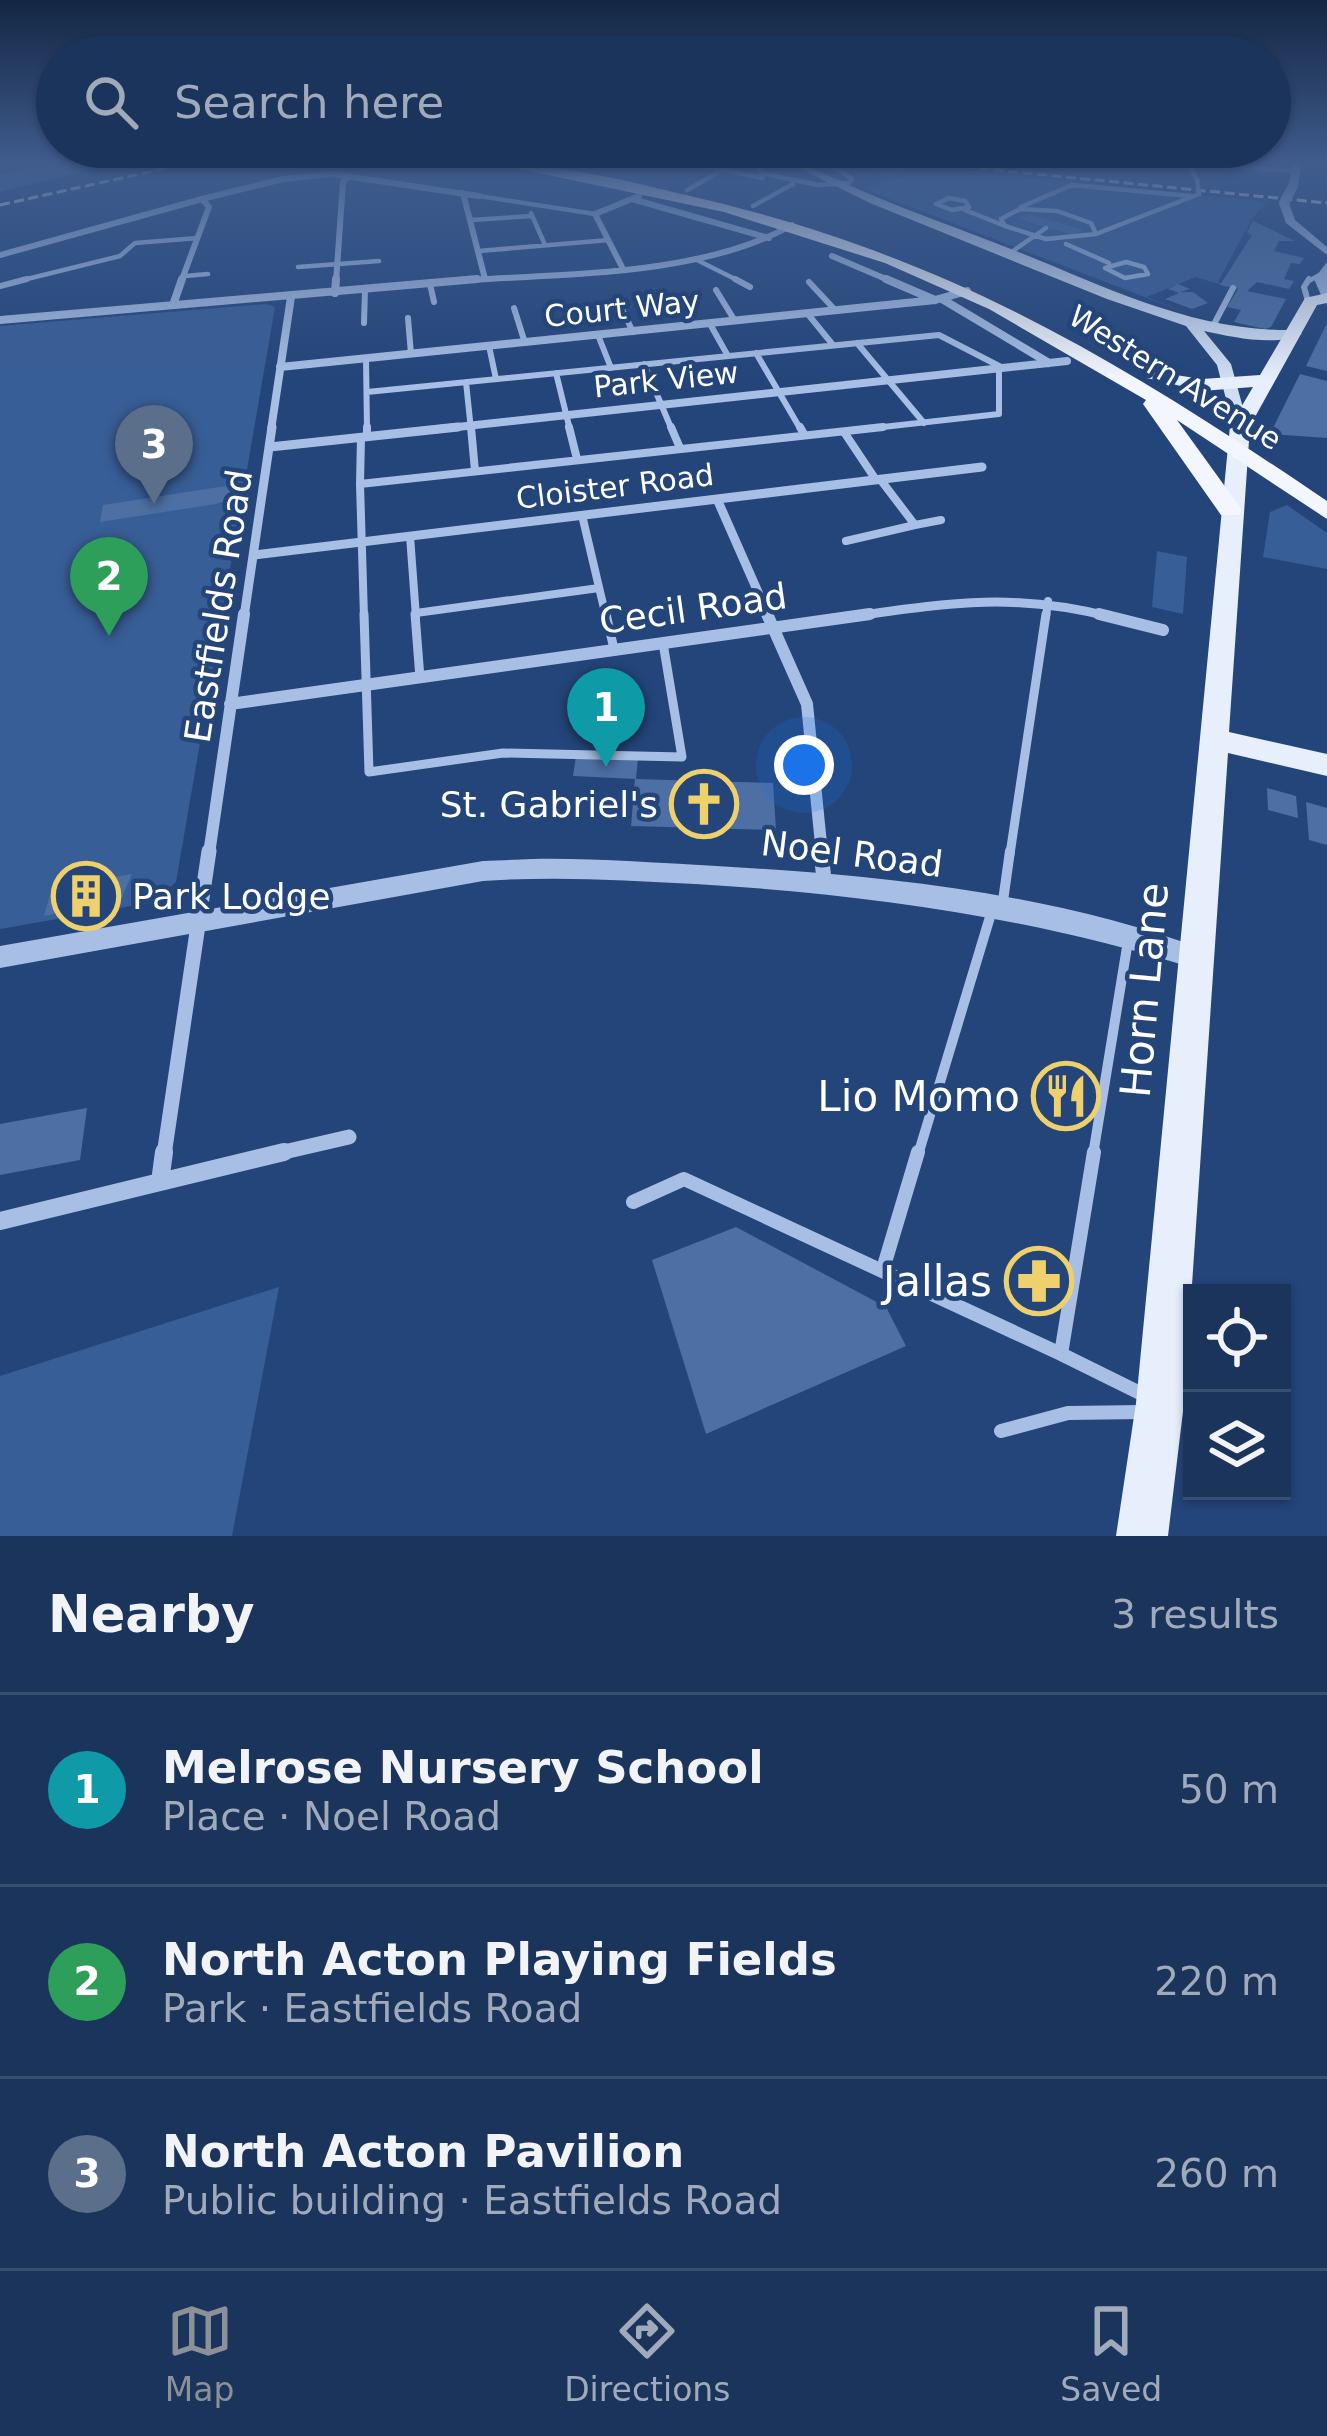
<!DOCTYPE html>
<meta charset="utf-8">
<style>
:root{--surface:#1b345c;--page:#283f65;--text:#f1f3f6;--muted:#a0aabb;--line:#394f72;--accent:#8c9099}
body{margin:0;font-family:"DejaVu Sans",sans-serif;background:var(--page);color:var(--text)}
.controls{position:absolute;right:36px;bottom:36px;display:grid;overflow:hidden;border-radius:0px;box-shadow:0 3px 9px #0004}
.controls button{width:108px;height:108px;display:grid;place-items:center;padding:0;border:0;border-bottom:3px solid var(--line);background:var(--surface);color:var(--text);font:60px sans-serif}
.you{position:absolute;left:804px;top:765px;width:42px;height:42px;margin:-30px;border:9px solid #fff;border-radius:50%;background:#1a73e8;box-shadow:0 0 0 18px #1a73e833}
.badge{display:grid;place-items:center;width:78px;height:78px;border-radius:50%;background:var(--accent);color:#fff;font-size:39px;font-weight:700}
.pin{position:absolute;translate:-50% -99px;filter:drop-shadow(0 3px 6px #0008)}
.pin::after{content:'';position:absolute;top:63px;width:42px;height:36px;background:inherit;clip-path:polygon(0 0,100% 0,50% 100%)}
.list{margin:0;padding:0;list-style:none}
h2{display:flex;justify-content:space-between;align-items:center;height:156px;margin:0;padding:0 48px;font-size:51px}
h2 small{font-size:39px;font-weight:400;color:var(--muted)}
.list li{display:grid;grid-template-columns:78px 1fr auto;gap:36px;align-items:center;box-sizing:border-box;height:192px;padding:0 48px;border-top:3px solid var(--line)}
.list b{display:block;font-size:45px;white-space:nowrap}
.list p{margin:0;font-size:39px;white-space:nowrap;color:var(--muted)}
.list em{font-size:39px;font-style:normal;color:var(--muted)}
.icon{flex:none;width:66px;height:66px;fill:none;stroke:currentColor;stroke-width:2;stroke-linecap:round;stroke-linejoin:round}
.map{position:relative;flex:none;width:1327px;height:1536px;overflow:hidden}
.search{position:absolute;background:var(--surface);box-shadow:0 3px 9px #0004;left:36px;right:36px;top:36px;height:132px;display:flex;align-items:center;gap:30px;box-sizing:border-box;padding:0 42px;border-radius:66px;color:var(--muted);font-size:45px}
.sheet{height:732px;background:var(--surface)}
nav{display:flex;justify-content:space-around;align-items:center;box-sizing:border-box;height:168px;border-top:3px solid var(--line);background:var(--surface);font-size:33px;color:var(--muted)}
nav a{display:grid;justify-items:center;gap:6px}
nav .on{color:var(--accent)}
.map>svg:first-child{display:block}
.green{fill:#385e97}
.building{fill:#4d6fa3}
.lines{fill:none;stroke-linecap:round;stroke-linejoin:round}
.service-far5{stroke:#a7bfe4;stroke-width:4.5}
.service-far4{stroke:#a7bfe4;stroke-width:6}
.service-far3{stroke:#a7bfe4;stroke-width:8}
.service-far2{stroke:#a7bfe4;stroke-width:9}
.service-far1{stroke:#a7bfe4;stroke-width:10}
.service{stroke:#a7bfe4;stroke-width:14}
.minor-far5{stroke:#a7bfe4;stroke-width:6}
.minor-far4{stroke:#a7bfe4;stroke-width:8}
.minor-far3{stroke:#a7bfe4;stroke-width:9}
.minor-far2{stroke:#a7bfe4;stroke-width:12}
.minor-far1{stroke:#a7bfe4;stroke-width:15}
.minor{stroke:#a7bfe4;stroke-width:18}
.tertiary{fill:#a7bfe4;fill-rule:evenodd}
.secondary{fill:#d0def4;fill-rule:evenodd}
.primary{fill:#e7eefc;fill-rule:evenodd}
.trunk{fill:#f3f6fe;fill-rule:evenodd}
.rail{stroke:#fff;stroke-width:3;stroke-dasharray:10 4.5;stroke-linecap:butt}
.service-bridge{stroke:#a7bfe4;stroke-width:4.5}
.tertiary-bridge{stroke:#a7bfe4;stroke-width:10}
.labels{text-anchor:middle;stroke-width:9;stroke-linejoin:round;paint-order:stroke}
.far-street-label{font-size:30px;fill:#fff;stroke:#24457a}
.street-label{font-size:36px;fill:#fff;stroke:#24457a}
.poi-label{font-size:36px;fill:#fff;stroke:#24457a;text-anchor:end}
.near-street-label{font-size:42px;fill:#fff;stroke:#24457a}
.near-poi-label{font-size:42px;fill:#fff;stroke:#24457a;text-anchor:end}
</style>
<div class="map">
<svg width="1327" height="1536" viewBox="0 0 1327 1536">
<rect width="100%" height="100%" fill="#24457a"/>
<path class="green" d="M930,166L1267,202L1251,220L1218,282L1237,289L1195,277L1147,297L1191,315L865,189Z
M266,304L275,307L176,882L154,902L0,929V326Z
M1287,505L1327,533V569L1263,557L1270,512Z
M1157,551L1187,557L1183,614L1152,607Z
M279,1287L232,1536H0V1376Z"/>
<path class="building" d="M43,164H104L105,166L0,192V175Z
M854,164H927V165L890,177Z
M1029,214L1083,230L1073,235L1020,219Z
M1253,221L1295,241H1279L1274,251L1304,258L1300,264L1291,263L1284,279L1294,281L1289,289L1257,282L1247,291L1286,299L1271,327L1265,329L1234,322L1241,310L1227,307L1238,289L1220,285L1252,235L1247,233Z
M1178,284L1190,289L1180,292H1193L1208,303L1192,309L1165,299L1179,293L1168,289Z
M1327,323V371L1306,366Z
M1300,374L1327,381V438L1270,434Z
M232,485L231,499L216,504L100,522L103,505Z
M576,756L638,758L636,779L573,776Z
M635,779L773,783L776,830L631,826Z
M1267,788L1296,796L1298,818L1268,810Z
M1306,802L1327,808V845L1309,840Z
M132,874L121,899L44,916L52,888Z
M87,1108L80,1160L0,1175V1124Z
M736,1227L886,1307L906,1346L706,1434L652,1260Z"/>
<g class="lines">
<path class="service-far5" d="M692,164L763,178
M758,164L761,173L818,185L849,183L852,179L830,164
M1188,164L1197,180
M1200,164L1296,171
M687,190L719,172
M479,196L595,214
M949,198L965,201L969,207L952,210L936,204Z
M753,206L793,184
M1021,207L1072,185L1191,196
M1020,209L1057,211L1091,223L1096,234L1046,239L1005,226L1001,219Z
M965,210L1005,226
M531,213L545,245
M471,220L532,216
M1096,234L1199,194
M1066,244L1109,263
M479,251L609,240
M1010,253L1046,228
M697,260L741,282
M1126,262L1144,267L1148,274L1125,278L1105,268Z
M298,267L379,261
M185,276L208,274
M15,282L120,256L135,243L198,238
M1307,282L1323,273"/>
<path class="service-far4" d="M735,279L750,287
M1309,279L1304,287L1309,305
M809,282L836,311
M430,284L434,302
M0,286L27,279
M716,290L735,321
M617,299L633,332
M514,308L525,343
M807,313L833,345
M408,318L411,354
M364,323L365,290
M710,324L728,356
M1212,328L1233,288
M598,335L611,368
M857,343L924,423
M489,346L496,379
M756,353L801,430
M366,358L367,430
M644,364L672,430
M556,373L570,430
M466,382L471,430
M367,392L939,335L1003,368
M856,430L999,414V368"/>
<path class="service-far3" d="M367,427V436
M471,427L475,471
M569,427L577,459
M671,427L680,448
M800,427L804,434
M844,432L876,480
M361,437L360,484L883,427
M360,484L364,617
M582,515L606,617
M915,525L941,520
M410,536L416,617
M846,541L915,525L880,479
M416,613L599,588
M1046,617L1048,601"/>
<path class="service-far2" d="M364,614L369,772L503,753L682,757L663,643
M415,614L420,678
M606,614L614,649
M1010,854L1046,614"/>
<path class="service-far1" d="M1002,908L1010,851
M918,1155L993,907
M1093,1155L1128,941"/>
<path class="service" d="M1094,1152L1061,1354L1144,1395
M633,1202L684,1179L1061,1354
M883,1269L918,1152
M1001,1431L1068,1413L1142,1412"/>
<path class="minor-far5" d="M463,193L485,279
M202,199L283,179L332,174L479,196
M632,199L769,238
M0,255L202,199L209,207L181,282
M832,256L893,282
M622,267L595,214L639,196
M336,282L343,182L349,176
M442,282C550,273 696,279 792,225"/>
<path class="minor-far4" d="M886,279L935,300
M335,293L336,279
M942,299L1049,363
M173,305L182,279
M0,320L477,279
M280,367L935,300L967,291
M271,430L291,297
M430,430L1067,361"/>
<path class="minor-far3" d="M270,447L458,427
M717,499L769,617
M254,555L982,467
M244,617L272,427
M848,617C947,603 1013,592 1111,617"/>
<path class="minor-far2" d="M767,614L807,704L822,854
M1099,614L1163,630
M230,704L870,614
M209,854L244,614"/>
<path class="minor-far1" d="M821,851L824,880
M164,1155L209,851
M271,1155L349,1137"/>
<path class="minor" d="M160,1182L284,1152
M0,1221L160,1182L164,1152"/>
<path class="tertiary" d="M1293,164H1301L1298,186L1293,189L1288,186Z
M1284,200L1289,203L1295,220L1327,247V255L1286,223L1279,203Z
M1327,262V298L1321,295L1314,279Z
M533,859C594,858 655,863 716,866C878,875 1049,892 1202,949L1205,957L1202,965L1193,968C1030,917 865,894 695,884C624,880 554,876 483,881L0,968V946L483,861Z"/>
<path class="secondary" d="M791,164H804C871,198 942,222 1011,249C1105,286 1192,332 1295,330L1302,334C1276,347 1232,337 1204,331L1231,364L1248,426L1234,429L1217,365L1186,326L1107,299L870,203Z"/>
<path class="primary" d="M1327,293V303L1317,305L1250,426L1229,732L1327,754V776L1228,753L1184,1403L1168,1536H1116L1136,1403L1230,426L1253,387L1202,391L1147,378L1156,372L1202,379L1260,375L1305,298Z"/>
<path class="trunk" d="M496,164C560,164 624,180 686,195C944,254 1111,355 1327,501V519L1177,420L1242,510L1239,515H1221L1143,404L1146,400L989,309L885,263L724,212Z"/>
<path class="rail" d="M936,164L1327,203
M0,205L185,164"/>
<path class="service-bridge" d="M1197,180L1199,194"/>
<path class="tertiary-bridge" d="M1284,203L1293,186"/>
</g>
<linearGradient id="sky" x2="0" y2="1"><stop stop-color="#142643"/><stop offset="0.43" stop-color="#3f5c8d"/><stop offset="1" stop-color="#3f5c8d" stop-opacity="0"/></linearGradient>
<rect width="1327" height="379" fill="url(#sky)"/>
<defs>
<g id="church-ring" transform="scale(3.45)"><circle r="9.5" fill="#24457a" stroke="#eed06c" stroke-width="1.5"/><path d="M-1.2-6h2.4v3.5h3.3v2.4h-3.3V6h-2.4V-.1h-3.3v-2.4h3.3Z" fill="#eed06c"/></g>
<g id="building-ring" transform="scale(3.45)"><circle r="9.5" fill="#24457a" stroke="#eed06c" stroke-width="1.5"/><path d="M-4-6H4V6H1V3H-1V6H-4ZM-2.5-4.3h1.7v1.8h-1.7ZM.8-4.3h1.7v1.8H.8ZM-2.5-1h1.7V.8h-1.7ZM.8-1h1.7V.8H.8Z" fill="#eed06c"/></g>
<g id="restaurant-ring" transform="scale(3.45)"><circle r="9.5" fill="#24457a" stroke="#eed06c" stroke-width="1.5"/><path d="M-5-6h1v4h1v-4h1v4h1v-4h1v5L-1.5 .5V6h-2V.5L-5-1ZM5-6V6H3V1.5H1.5Q1.5-4 5-6Z" fill="#eed06c"/></g>
<g id="pharmacy-ring" transform="scale(3.45)"><circle r="9.5" fill="#24457a" stroke="#eed06c" stroke-width="1.5"/><path d="M-2-6h4v4h4v4h-4v4h-4v-4h-4v-4h4Z" fill="#eed06c"/></g>
</defs>
<g fill-rule="evenodd">
<use href="#church-ring" x="704" y="804"/>
<use href="#building-ring" x="86" y="896"/>
<use href="#restaurant-ring" x="1066" y="1096"/>
<use href="#pharmacy-ring" x="1039" y="1281"/>
</g>
<g class="labels">
<g class="far-street-label">
<text transform="translate(622 309) rotate(-6)" y="10">Court Way</text>
<text transform="translate(1175 378) rotate(32)" y="10">Western Avenue</text>
<text transform="translate(666 380) rotate(-6)" y="10">Park View</text>
<text transform="translate(615 487) rotate(-7)" y="10">Cloister Road</text>
</g>
<g class="street-label">
<text transform="translate(218 606) rotate(-81)" y="13">Eastfields Road</text>
<text transform="translate(693 608) rotate(-8)" y="13">Cecil Road</text>
<text transform="translate(852 853) rotate(7)" y="13">Noel Road</text>
</g>
<g class="poi-label">
<text x="658" y="817">St. Gabriel's</text>
<text x="132" y="909" text-anchor="start">Park Lodge</text>
</g>
<g class="near-street-label">
<text transform="translate(1144 990) rotate(-85)" y="15">Horn Lane</text>
</g>
<g class="near-poi-label">
<text x="1020" y="1111">Lio Momo</text>
<text x="992" y="1296">Jallas</text>
</g>
</g>
</svg>
<div class="controls">
<button><svg class="icon" aria-label="locate" viewBox="0 0 24 24"><circle cx="12" cy="12" r="6"/><path d="M12 2v4M12 18v4M2 12h4M18 12h4"/></svg></button>
<button><svg class="icon" aria-label="layers" viewBox="0 0 24 24"><path d="M12 4l9 5-9 5-9-5zM3 14l9 5 9-5"/></svg></button>
</div>
<div class="you"></div>
<div class="pin badge" style="left:606px;top:767px;background:#0f9aa8">1</div>
<div class="pin badge" style="left:109px;top:636px;background:#2e9e5b">2</div>
<div class="pin badge" style="left:154px;top:504px;background:#5c6f8a">3</div>
<div class="search"><svg class="icon" aria-label="search" viewBox="0 0 24 24"><circle cx="10" cy="10" r="6"/><path d="M15 15l6 6"/></svg>Search here</div>
</div>
<section class="sheet">
<h2>Nearby<small>3 results</small></h2>
<ul class="list">
<li><span class="badge" style="background:#0f9aa8">1</span><div><b>Melrose Nursery School</b><p>Place · Noel Road</p></div><em>50 m</em></li>
<li><span class="badge" style="background:#2e9e5b">2</span><div><b>North Acton Playing Fields</b><p>Park · Eastfields Road</p></div><em>220 m</em></li>
<li><span class="badge" style="background:#5c6f8a">3</span><div><b>North Acton Pavilion</b><p>Public building · Eastfields Road</p></div><em>260 m</em></li>
</ul>
</section>
<nav>
<a class="on"><svg class="icon" aria-label="map" viewBox="0 0 24 24"><path d="M3 6l6-2 6 2 6-2v14l-6 2-6-2-6 2zM9 4v14M15 6v14"/></svg>Map</a>
<a><svg class="icon" aria-label="directions" viewBox="0 0 24 24"><path d="M12 3l9 9-9 9-9-9zM9 14v-3h6M13 9l2 2-2 2"/></svg>Directions</a>
<a><svg class="icon" aria-label="saved" viewBox="0 0 24 24"><path d="M7 4h10v16l-5-4-5 4z"/></svg>Saved</a>
</nav>
